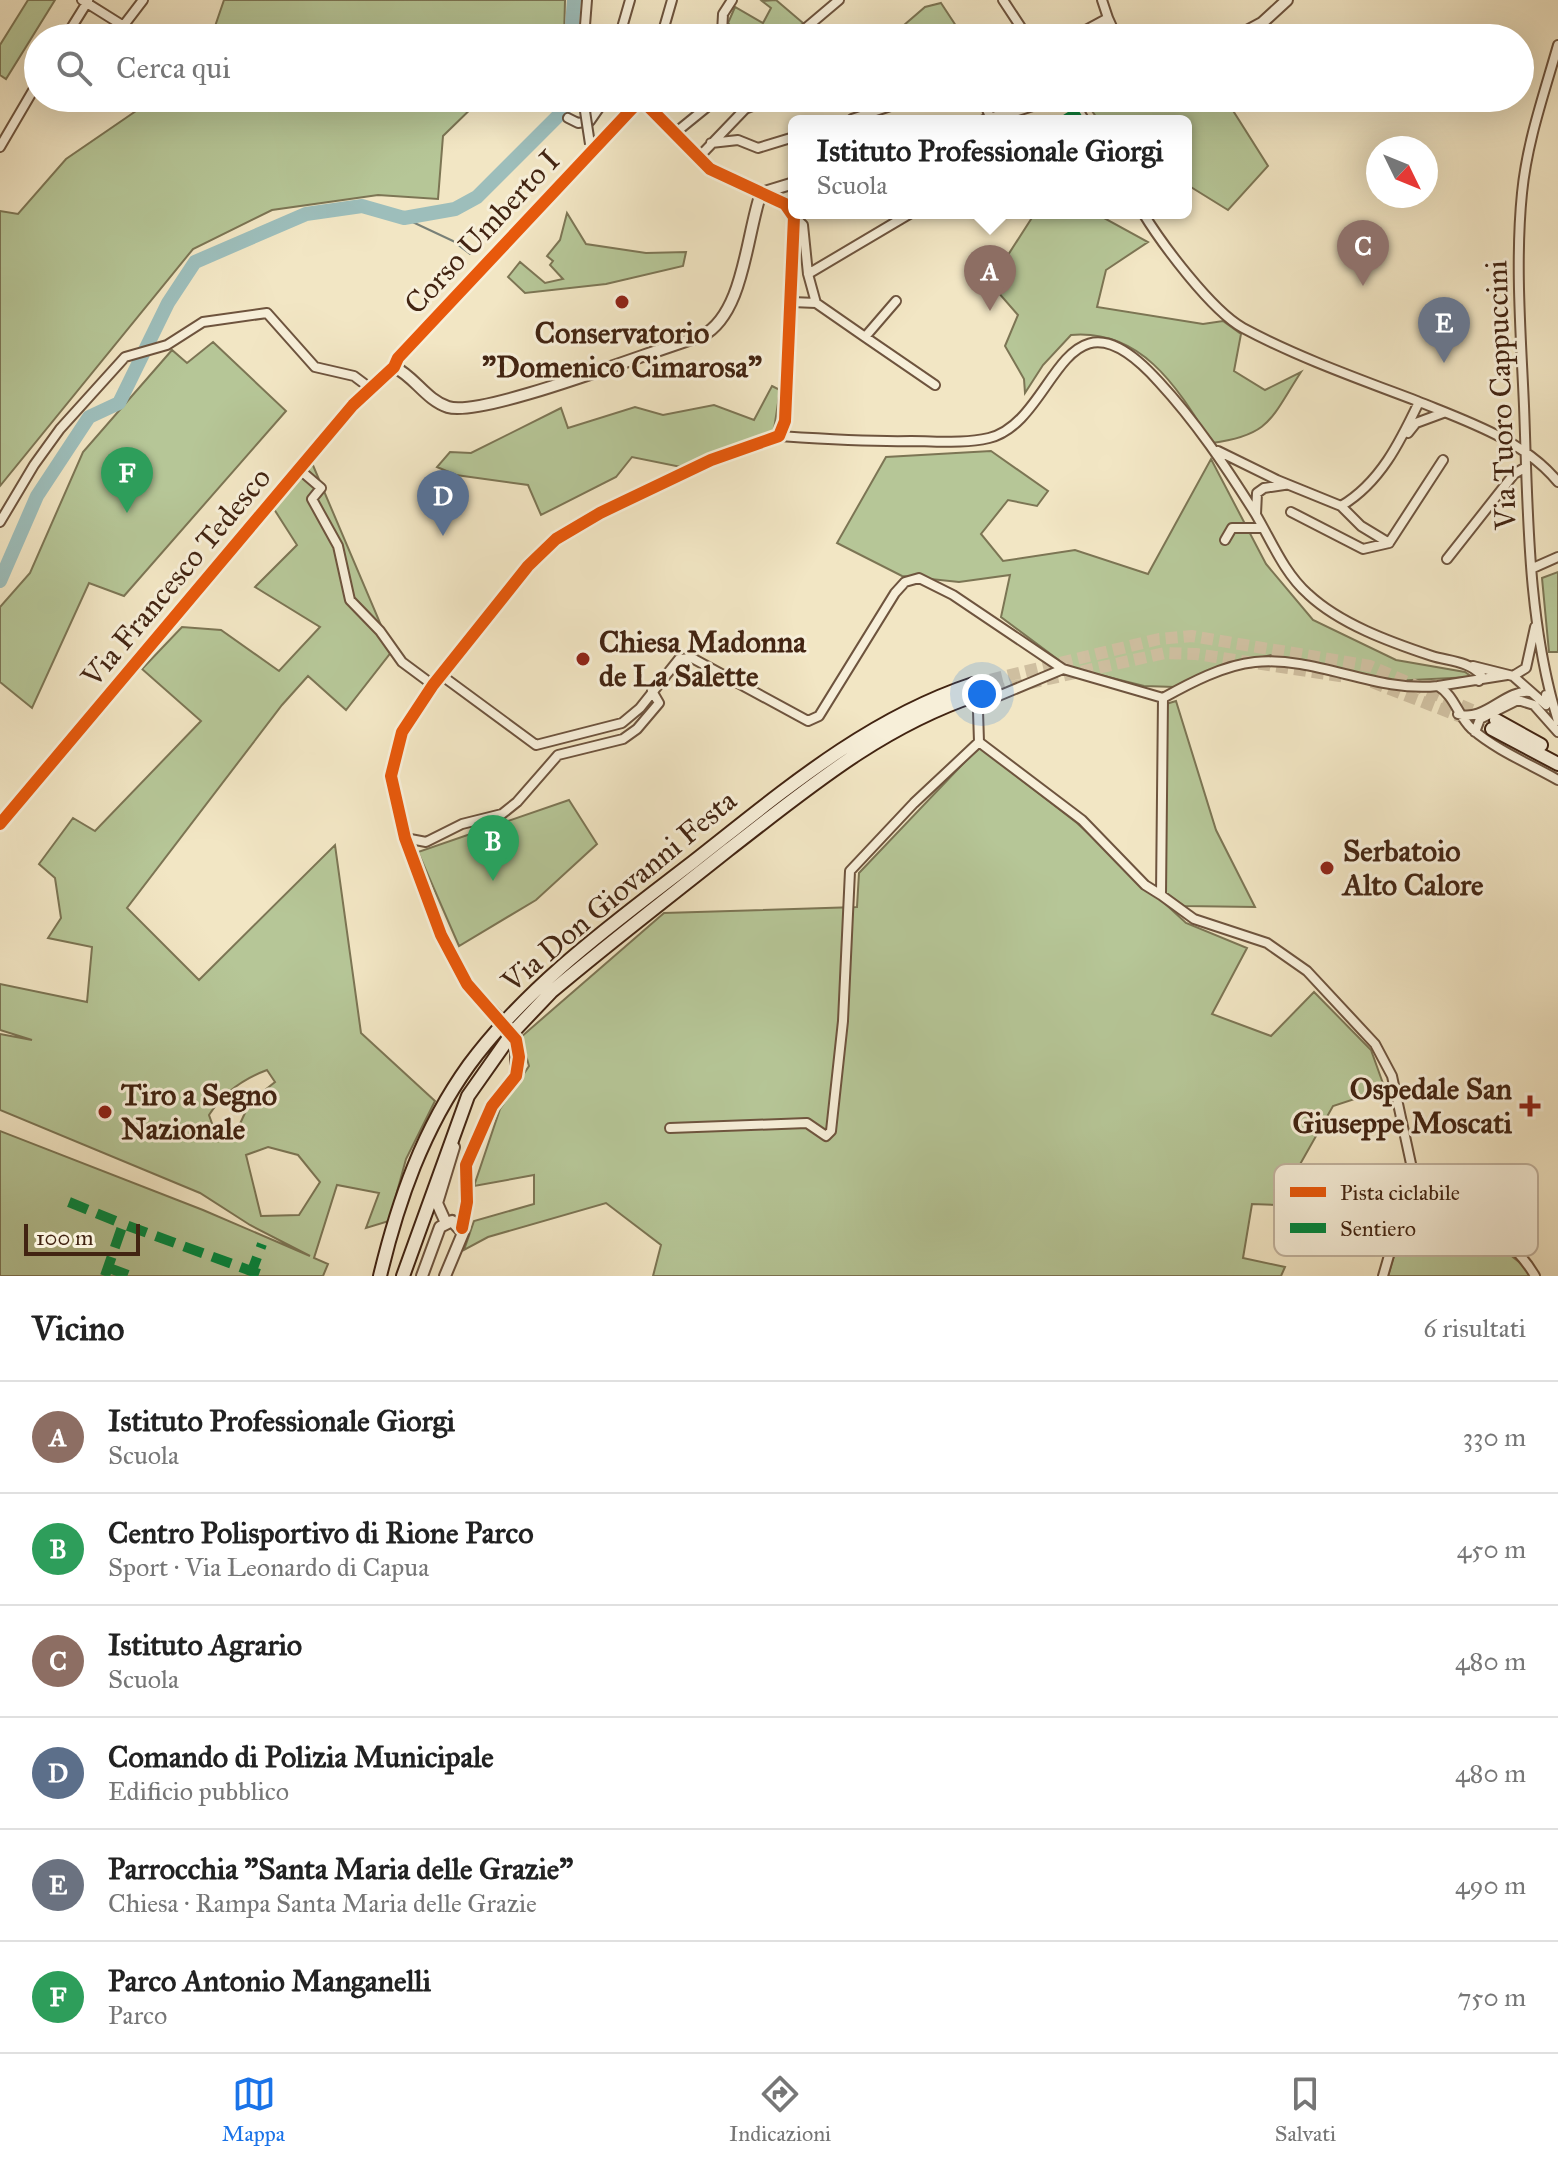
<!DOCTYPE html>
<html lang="it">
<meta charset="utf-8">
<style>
:root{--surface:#fff;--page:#f6f6f6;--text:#222;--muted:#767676;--line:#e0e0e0;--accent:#1a73e8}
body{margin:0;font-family:"IM FELL Great Primer",serif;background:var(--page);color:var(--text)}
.compass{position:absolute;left:1366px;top:136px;width:72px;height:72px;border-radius:50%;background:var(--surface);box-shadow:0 8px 32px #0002;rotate:133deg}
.scale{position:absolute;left:24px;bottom:20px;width:116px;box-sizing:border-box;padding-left:8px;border:4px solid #422412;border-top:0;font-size:22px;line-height:28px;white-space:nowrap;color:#422412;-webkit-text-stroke:6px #f7efd9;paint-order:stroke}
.you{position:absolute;left:982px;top:694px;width:28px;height:28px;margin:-20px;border:6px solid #fff;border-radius:50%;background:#1a73e8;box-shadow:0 0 0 12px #1a73e833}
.badge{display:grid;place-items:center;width:52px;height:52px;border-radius:50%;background:var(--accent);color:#fff;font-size:26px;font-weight:700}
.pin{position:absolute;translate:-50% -66px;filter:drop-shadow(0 2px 4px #0008)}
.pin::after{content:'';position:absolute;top:42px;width:28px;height:24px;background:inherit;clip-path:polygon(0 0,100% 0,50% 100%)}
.popup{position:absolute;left:788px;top:115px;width:404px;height:104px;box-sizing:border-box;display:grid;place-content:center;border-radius:12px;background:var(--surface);filter:drop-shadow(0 2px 6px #0005);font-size:26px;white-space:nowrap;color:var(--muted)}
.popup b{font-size:30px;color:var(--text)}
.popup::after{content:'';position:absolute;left:50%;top:100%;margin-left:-16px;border:16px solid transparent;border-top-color:var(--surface)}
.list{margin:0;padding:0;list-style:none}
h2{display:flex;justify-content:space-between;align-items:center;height:104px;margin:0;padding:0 32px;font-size:34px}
h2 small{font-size:26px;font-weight:400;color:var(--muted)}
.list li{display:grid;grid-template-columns:52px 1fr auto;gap:24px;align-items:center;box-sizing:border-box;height:112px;padding:0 32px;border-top:2px solid var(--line)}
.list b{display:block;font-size:30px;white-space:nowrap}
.list p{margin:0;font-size:26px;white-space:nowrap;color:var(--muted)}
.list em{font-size:26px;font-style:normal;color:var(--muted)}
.icon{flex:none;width:44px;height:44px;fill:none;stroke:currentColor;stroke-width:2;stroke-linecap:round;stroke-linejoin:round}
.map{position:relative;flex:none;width:1558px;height:1276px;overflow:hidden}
.search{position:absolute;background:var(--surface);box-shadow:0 8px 32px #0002;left:24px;right:24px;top:24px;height:88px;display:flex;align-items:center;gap:20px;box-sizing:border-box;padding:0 28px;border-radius:44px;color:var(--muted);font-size:30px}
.sheet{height:776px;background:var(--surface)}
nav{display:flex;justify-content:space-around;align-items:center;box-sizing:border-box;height:112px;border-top:2px solid var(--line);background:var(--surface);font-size:22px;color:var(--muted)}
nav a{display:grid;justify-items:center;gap:4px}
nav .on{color:var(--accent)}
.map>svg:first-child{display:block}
.green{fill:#b6c697;stroke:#7c7554;stroke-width:2;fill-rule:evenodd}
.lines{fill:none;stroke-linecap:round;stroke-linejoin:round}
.stream{stroke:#798077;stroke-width:2}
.river{stroke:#9dbebb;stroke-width:14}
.secondary-tunnel{stroke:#cfbfa0;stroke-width:12;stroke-dasharray:12 6;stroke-linecap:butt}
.minor-casing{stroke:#6e543e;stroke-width:12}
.tertiary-casing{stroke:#6e543e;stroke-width:14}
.secondary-casing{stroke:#422412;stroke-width:16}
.minor{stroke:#f7efd9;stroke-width:8}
.tertiary{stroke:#f7efd9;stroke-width:10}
.secondary{stroke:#f7efd9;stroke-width:12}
.minor-bridge-casing{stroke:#6e543e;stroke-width:12;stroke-linecap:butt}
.minor-bridge{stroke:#f7efd9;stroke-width:8}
.quiet{stroke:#00873e;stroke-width:10;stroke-dasharray:20 10;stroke-linecap:butt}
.cycleway-casing{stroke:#f7efd9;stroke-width:17}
.cycleway{stroke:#e8590c;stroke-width:12}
.poi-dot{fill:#8f2418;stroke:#f7efd9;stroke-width:3}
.labels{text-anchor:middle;stroke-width:6;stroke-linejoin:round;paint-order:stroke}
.street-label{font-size:30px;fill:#422412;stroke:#f7efd9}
.poi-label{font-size:30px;font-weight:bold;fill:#422412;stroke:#f7efd9;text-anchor:start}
.key{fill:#f7efd9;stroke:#c1b29d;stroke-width:2}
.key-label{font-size:22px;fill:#422412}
</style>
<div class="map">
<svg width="1558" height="1276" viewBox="0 0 1558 1276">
<rect width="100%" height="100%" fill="#f2e6c4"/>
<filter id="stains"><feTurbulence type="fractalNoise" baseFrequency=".0025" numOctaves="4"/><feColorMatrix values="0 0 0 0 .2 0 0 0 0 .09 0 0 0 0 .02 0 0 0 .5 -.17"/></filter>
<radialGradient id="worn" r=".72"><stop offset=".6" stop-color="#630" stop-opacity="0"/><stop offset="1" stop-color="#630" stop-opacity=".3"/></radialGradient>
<path class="green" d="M28,0H55L6,79L0,75V45Z
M224,0H565L564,38H211Z
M776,0L803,23L787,38H741L728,23L735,7L763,23L771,8L762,1Z
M941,3L964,38H889L925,7Z
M155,98H482L443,136L438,199L378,195L272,210L193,249L0,486V211L18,214L66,159Z
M1083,98H1225L1268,166L1228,210L1186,184V121H1099Z
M567,213L586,244L646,253L686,252L683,266L606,284L525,293L508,277L520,262L545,283L563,279L550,265L553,261L547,256L560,240Z
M1035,213H1095L1148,242L1106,270L1097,307L1203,324L1223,321L1241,334L1234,371L1265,390L1301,372C1271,418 1271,435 1212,443C1178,389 1143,329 1071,335L1043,365L1025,393L1024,379L1005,346L1018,315L990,283Z
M213,342L286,411L124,596L89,583L32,708L0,682V607L30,573L83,452L172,350L187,363Z
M772,386L780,390L773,436L681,467L632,457L616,477L541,515L528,485L456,475L437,467L450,452L471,453L561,408L568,428L635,407L663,415L714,405L754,420Z
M991,451L1048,491L1037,506L1008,500L981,534L1003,561L1075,550L1148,574L1211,459L1266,564L1313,620L1396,660L1465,672L1472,677L1392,681L1271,655L1232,664L1175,687L1144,686L1068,667L1001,617L1010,575L959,582L902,576L837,543L886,457Z
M312,463L392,651L346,710L308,676L282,705L127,908L199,980L335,845L361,1033L435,1101L406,1159L389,1221L366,1228L379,1193L337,1185L314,1258L328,1264L323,1276H0V1131L203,1210L310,1256L250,1225L200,1193L0,1110V1034L32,1040L0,1030V984L87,1002L92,947L48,938L61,918L55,878L39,864L73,818L95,831L201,721L142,669L182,627L221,630L279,671L320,627L255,587L297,545L274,509ZM267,1070L275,1082L250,1102L239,1126L222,1129L218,1140L209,1115C223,1093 243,1079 267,1070ZM268,1147L298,1155L320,1182L299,1215L261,1216L246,1155Z
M1558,572V652H1549L1542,578Z
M1176,701L1216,830L1255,907L1184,906L1166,893V704Z
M979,747L1077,823L1186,923L1247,948L1212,1014L1271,1036L1314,992L1371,1050L1385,1089L1333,1106L1277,1205L1252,1204L1243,1258L1285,1267L1281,1276H653L661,1245L606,1203L488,1237L464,1250L474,1221L534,1204V1175L474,1186L500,1109L529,1066L521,1037L664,913L857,907L859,873Z
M569,800L597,844L536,900L459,946L418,852Z
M1446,1203L1519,1262L1532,1276H1388L1409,1205Z"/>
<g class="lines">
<path class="stream" d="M404,218L453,241L470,254"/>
<path class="river" d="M571,38L574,0
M0,581L37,496L89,417L119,403L168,303L195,262L306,214L362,206L404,218L455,209L477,197L564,110L565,98"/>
<path class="secondary-tunnel" d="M1372,682L1492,729
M973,684L1159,639L1192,636L1370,666L1486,716
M976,695L1165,653L1196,654L1346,677"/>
<g class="minor-casing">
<path id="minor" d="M82,0L122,25
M1003,0L1028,38
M1108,18L1117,38
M65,38L88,1
M114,38L143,0
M584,38L587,0
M619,38L630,0
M661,38L672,0
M729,38L722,33L723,14L732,0
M794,38L839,0
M1071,38L1108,18L1102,0
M1558,45C1544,94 1527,142 1522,193C1515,263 1521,336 1524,406C1528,510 1527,621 1558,721
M982,98L991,119
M1071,98L1085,121
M568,118L578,123L590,121L606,98
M852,119L914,98
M675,133L707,107
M711,143L738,140L758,148L794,137
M0,147L38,82
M698,158L745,109L773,98
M1143,213C1162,244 1211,310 1243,328C1297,357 1359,379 1417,401C1466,421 1524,440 1558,482
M794,217L803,225L808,274L816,303
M808,274L911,213
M792,302L816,303L865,337L896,301
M865,337L935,385
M1408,433L1416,423L1443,413
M779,436C824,439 867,442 911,441C938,441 963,444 989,438C1058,421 1061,273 1159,382C1196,422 1226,467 1255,513C1271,540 1284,573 1308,594C1340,624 1390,642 1432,656C1448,661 1469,661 1481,675L1479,681
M1218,451L1277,480L1341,506C1380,483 1400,442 1419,402
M300,470L321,488L312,499L338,546L350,600L380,631L402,662L433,685
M1341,506L1361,526L1389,543L1443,460
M1291,512L1363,549L1389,543
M1256,514L1257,493L1264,488L1284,485
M0,522L34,465L60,429L125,357L167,345L203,322L267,313L315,367L354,376L370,388
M1225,540L1232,528H1263
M1447,559L1514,474L1526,467
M1533,568L1558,557
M1473,666L1513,676L1546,705V695
M441,675L536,745L622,723L640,708L679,659L692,658L808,721L819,716L895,593L905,582L919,578L953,595L1063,669
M1507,675L1438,686C1454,695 1458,716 1472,729C1496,750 1530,764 1558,780
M1513,676L1526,668L1535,627
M1163,698L1161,895L1194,919L1267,943L1307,971L1375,1044L1392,1076L1413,1173L1383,1276
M1163,698C1190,683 1224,665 1255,662C1317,656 1376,693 1438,686
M1458,714C1484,723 1505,689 1530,692
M1475,732L1480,719L1518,700L1534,705L1558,732
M405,838L426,842L462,824L502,814L517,802L558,755L623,739L637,729L659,703L652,691
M1161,895L1145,885L1082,820L979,742L978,711L984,702L1063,669L1163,698
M670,1128L807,1123L826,1136L831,1131L843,1021L850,871L914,803L979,742
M1413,1173C1453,1203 1510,1232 1535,1276"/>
</g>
<g class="tertiary-casing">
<path id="tertiary" d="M1234,38L1262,23L1287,0
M984,121L1054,98
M761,193L794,183
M394,367C414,376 426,400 448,407C483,418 656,349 702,336C744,314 746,236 761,193
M0,824L353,405L394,367L398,358L641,99L710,169L785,204L794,217L785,421L779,436L711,460L600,513L556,539L528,566L433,685L402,732L391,776L405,838L441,935L467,984L497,1016
M446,1223L437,1203L454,1147
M462,1228L467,1202L466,1165L492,1106L516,1076V1040
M422,1276L440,1227L452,1221L463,1233L445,1276"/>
</g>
<g class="secondary-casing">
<path id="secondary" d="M1496,720L1541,745
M1492,729L1558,764
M380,1276C398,1201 423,1129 469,1065C529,984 614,923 693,862C781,793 865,720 973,684
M403,1276L468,1096L513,1032L551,992C609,943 669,897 728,850C807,789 880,727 976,695"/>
</g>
<use href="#minor" class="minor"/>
<use href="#tertiary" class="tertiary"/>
<use href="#secondary" class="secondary"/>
<g class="minor-bridge-casing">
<path id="minor-bridge" d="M583,98L590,144"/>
</g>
<use href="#minor-bridge" class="minor-bridge"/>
<path class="quiet" d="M1063,121L1079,111
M69,1202L123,1224
M109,1268L131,1276
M105,1276L123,1224L265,1276
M250,1276L262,1244"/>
<g class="cycleway-casing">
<path id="cycleway" d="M0,824L353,405L394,367L398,358L642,98
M462,1228L467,1202L466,1165L492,1106L516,1076L519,1057L516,1040L467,984L441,935L405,838L391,776L402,732L433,685L528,566L556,539L600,513L711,460L779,436L785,421L794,217L785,204L710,169L641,99"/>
</g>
<use href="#cycleway" class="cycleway"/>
</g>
<g class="poi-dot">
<circle cx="622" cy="302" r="8"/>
<circle cx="583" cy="659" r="8"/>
<circle cx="1327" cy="868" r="8"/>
<path d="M1526 1094h8v8h8v8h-8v8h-8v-8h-8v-8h8z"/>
<circle cx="105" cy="1112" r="8"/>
</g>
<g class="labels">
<g class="street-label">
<text transform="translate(482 232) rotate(-47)" y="10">Corso Umberto I</text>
<text transform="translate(1501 395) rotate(-92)" y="10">Via Tuoro Cappuccini</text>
<text transform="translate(176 577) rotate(-50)" y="10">Via Francesco Tedesco</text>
<text transform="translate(619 891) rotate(-40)" y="10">Via Don Giovanni Festa</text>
</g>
<g class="poi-label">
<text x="622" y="343" text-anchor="middle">Conservatorio<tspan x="622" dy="34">"Domenico Cimarosa"</tspan></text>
<text x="599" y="652">Chiesa Madonna<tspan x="599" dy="34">de La Salette</tspan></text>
<text x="1343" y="861">Serbatoio<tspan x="1343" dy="34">Alto Calore</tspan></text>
<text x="1512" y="1099" text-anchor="end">Ospedale San<tspan x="1512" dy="34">Giuseppe Moscati</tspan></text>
<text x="121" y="1105">Tiro a Segno<tspan x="121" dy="34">Nazionale</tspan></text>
</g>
</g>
<rect x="1274" y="1164" width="264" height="92" rx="12" class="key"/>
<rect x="1290" y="1187" width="36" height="10" fill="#e8590c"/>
<rect x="1290" y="1223" width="36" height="10" fill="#00873e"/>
<g class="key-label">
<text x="1340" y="1200">Pista ciclabile</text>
<text x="1340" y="1236">Sentiero</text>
</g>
<rect width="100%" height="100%" filter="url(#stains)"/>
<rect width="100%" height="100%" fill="url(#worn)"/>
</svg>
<svg class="compass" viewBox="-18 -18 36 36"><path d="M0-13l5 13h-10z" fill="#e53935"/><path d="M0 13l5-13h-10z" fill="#767676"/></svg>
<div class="scale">100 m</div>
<div class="you"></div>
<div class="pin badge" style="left:990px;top:311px;background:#8d6e63">A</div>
<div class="popup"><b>Istituto Professionale Giorgi</b>Scuola</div>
<div class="pin badge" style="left:493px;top:881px;background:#2e9e5b">B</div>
<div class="pin badge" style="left:1363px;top:286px;background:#8d6e63">C</div>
<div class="pin badge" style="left:443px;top:536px;background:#5c6f8a">D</div>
<div class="pin badge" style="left:1444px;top:363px;background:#6b7280">E</div>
<div class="pin badge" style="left:127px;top:513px;background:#2e9e5b">F</div>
<div class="search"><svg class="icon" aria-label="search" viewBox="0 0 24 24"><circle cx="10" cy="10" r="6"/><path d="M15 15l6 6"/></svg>Cerca qui</div>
</div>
<section class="sheet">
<h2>Vicino<small>6 risultati</small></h2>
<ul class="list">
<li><span class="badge" style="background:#8d6e63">A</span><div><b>Istituto Professionale Giorgi</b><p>Scuola</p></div><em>330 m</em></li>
<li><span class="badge" style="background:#2e9e5b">B</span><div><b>Centro Polisportivo di Rione Parco</b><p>Sport · Via Leonardo di Capua</p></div><em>450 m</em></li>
<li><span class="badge" style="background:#8d6e63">C</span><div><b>Istituto Agrario</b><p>Scuola</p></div><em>480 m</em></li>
<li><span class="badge" style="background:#5c6f8a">D</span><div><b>Comando di Polizia Municipale</b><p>Edificio pubblico</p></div><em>480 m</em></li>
<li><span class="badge" style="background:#6b7280">E</span><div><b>Parrocchia &quot;Santa Maria delle Grazie&quot;</b><p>Chiesa · Rampa Santa Maria delle Grazie</p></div><em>490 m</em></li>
<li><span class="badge" style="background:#2e9e5b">F</span><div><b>Parco Antonio Manganelli</b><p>Parco</p></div><em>750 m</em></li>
</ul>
</section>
<nav>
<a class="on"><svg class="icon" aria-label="map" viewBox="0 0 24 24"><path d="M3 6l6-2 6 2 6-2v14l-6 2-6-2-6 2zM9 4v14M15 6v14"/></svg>Mappa</a>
<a><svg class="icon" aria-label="directions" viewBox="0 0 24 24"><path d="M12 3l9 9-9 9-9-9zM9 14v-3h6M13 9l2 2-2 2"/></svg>Indicazioni</a>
<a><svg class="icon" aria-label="saved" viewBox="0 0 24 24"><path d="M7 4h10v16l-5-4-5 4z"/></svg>Salvati</a>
</nav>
